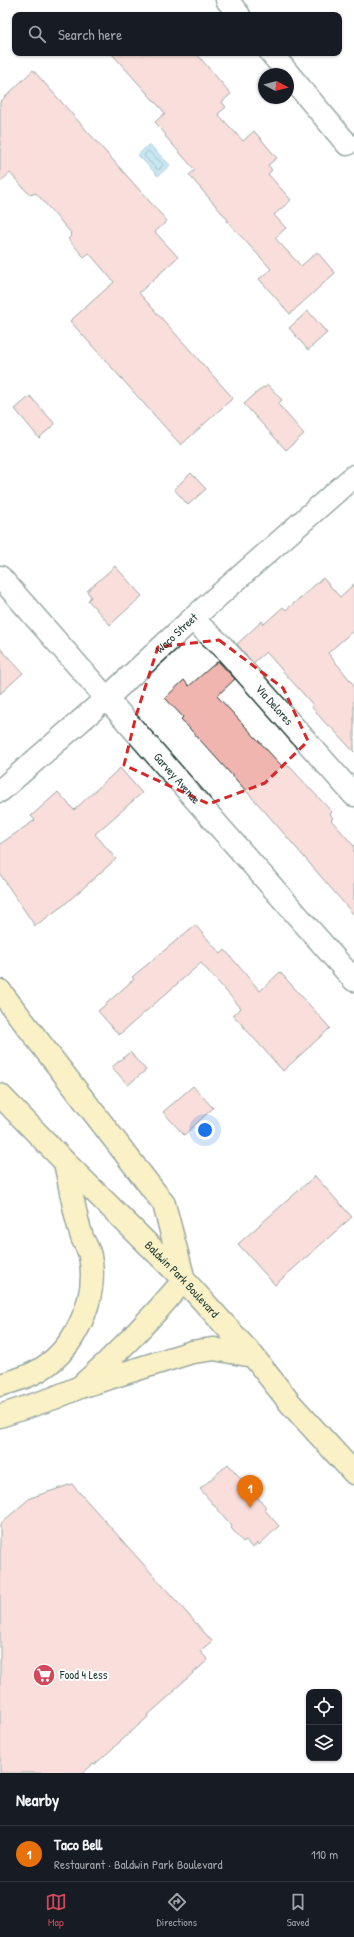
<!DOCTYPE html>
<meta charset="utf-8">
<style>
:root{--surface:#171b24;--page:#20242c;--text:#f1f3f6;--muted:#9ea1a6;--line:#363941;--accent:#d1495b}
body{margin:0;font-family:"Patrick Hand",sans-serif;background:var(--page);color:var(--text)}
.controls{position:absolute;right:12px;bottom:12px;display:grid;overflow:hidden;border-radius:8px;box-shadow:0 1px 3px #0004}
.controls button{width:36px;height:36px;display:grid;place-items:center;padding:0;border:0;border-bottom:1px solid var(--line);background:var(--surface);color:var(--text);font:20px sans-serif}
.compass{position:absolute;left:258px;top:68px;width:36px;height:36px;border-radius:50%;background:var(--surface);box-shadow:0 1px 3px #0004;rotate:97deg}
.you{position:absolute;left:205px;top:1130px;width:14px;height:14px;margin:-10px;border:3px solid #fff;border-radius:50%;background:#1a73e8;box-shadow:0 0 0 6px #1a73e833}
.badge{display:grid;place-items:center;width:26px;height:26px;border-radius:50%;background:var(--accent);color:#fff;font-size:13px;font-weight:700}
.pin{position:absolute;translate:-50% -33px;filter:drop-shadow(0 1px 2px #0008)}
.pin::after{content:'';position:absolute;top:21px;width:14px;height:12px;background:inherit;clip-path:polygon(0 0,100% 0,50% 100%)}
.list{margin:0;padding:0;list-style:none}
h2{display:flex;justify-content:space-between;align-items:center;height:52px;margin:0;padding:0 16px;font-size:17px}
h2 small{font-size:13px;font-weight:400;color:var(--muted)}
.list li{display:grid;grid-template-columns:26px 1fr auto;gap:12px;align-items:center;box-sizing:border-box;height:56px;padding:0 16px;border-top:1px solid var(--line)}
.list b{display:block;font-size:15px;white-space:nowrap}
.list p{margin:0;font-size:13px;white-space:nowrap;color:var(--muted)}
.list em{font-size:13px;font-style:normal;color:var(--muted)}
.icon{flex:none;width:22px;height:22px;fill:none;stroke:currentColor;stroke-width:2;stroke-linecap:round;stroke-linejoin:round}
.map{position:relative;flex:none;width:354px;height:1773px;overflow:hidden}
.search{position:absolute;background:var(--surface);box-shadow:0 1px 3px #0004;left:12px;right:12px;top:12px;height:44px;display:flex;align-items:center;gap:10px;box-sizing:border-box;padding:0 14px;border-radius:8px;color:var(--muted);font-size:15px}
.sheet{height:108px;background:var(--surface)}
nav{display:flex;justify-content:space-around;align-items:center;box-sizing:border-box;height:56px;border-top:1px solid var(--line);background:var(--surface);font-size:11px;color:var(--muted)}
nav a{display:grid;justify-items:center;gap:2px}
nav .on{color:var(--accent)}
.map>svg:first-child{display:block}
.water{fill:#81c7e2;stroke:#5a909c}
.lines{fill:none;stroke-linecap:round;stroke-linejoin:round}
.shore{stroke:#46747a;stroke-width:1}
.building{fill:#f1b5b0;stroke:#1f3d34}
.minor-casing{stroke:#1f3d34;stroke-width:25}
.major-casing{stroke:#1f3d34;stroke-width:25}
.highway-casing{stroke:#1f3d34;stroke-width:25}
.minor{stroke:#fff;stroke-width:22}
.major{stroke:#f4e382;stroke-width:22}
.highway{stroke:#f4e382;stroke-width:22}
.marked{fill:none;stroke:#d62828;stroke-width:3;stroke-dasharray:8 5;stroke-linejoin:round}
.labels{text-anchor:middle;stroke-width:4;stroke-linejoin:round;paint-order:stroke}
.street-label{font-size:12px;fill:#1f3d34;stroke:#fff}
.poi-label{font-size:12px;fill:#1f3d34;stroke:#fff;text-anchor:start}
</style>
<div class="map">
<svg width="354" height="1773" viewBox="0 0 354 1773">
<rect width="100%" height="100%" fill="#fff"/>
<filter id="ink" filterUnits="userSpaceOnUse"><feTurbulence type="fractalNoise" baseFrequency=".025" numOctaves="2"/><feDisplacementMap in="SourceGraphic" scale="8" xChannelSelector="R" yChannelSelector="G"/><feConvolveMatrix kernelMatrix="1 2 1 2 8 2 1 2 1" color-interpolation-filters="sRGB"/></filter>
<g filter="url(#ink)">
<path class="water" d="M149,144L170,165L158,176L138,155Z"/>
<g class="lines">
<path class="shore" d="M148,151L163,164L160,169H157L144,156Z"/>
</g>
<path class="building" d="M111,53H196L231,94L222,102L226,107L218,114L243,141L254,131L277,158L268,165L272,170L268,174L291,200L274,215L286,228L275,238L301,266L317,252L335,273L290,314L259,279L271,269L227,221L228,220L189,175L195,170L165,136L166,135L155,122L165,113Z
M33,70L167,221L155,232L178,257L139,293L233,398L181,445L70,321L114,282L89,253L84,257L68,239L71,236L70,234L71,233L36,193L30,195L10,173L0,182V102Z
M308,311L327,333L308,350L289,328Z
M268,385L282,400L278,404L304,434L286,450L244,404L263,387L264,388Z
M30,396L55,424L39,438L15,409Z
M191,473L206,489L188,505L174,489Z
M115,566L142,596L110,625L88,600L91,597L87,591Z
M323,578L340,597L354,584V630L328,653L354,685V752L329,725L328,726L325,723L311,706L313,705L266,652L253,663L237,644L262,621L264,624L283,607L286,610Z
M0,648L23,673L0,694Z
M218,661L235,679L217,696L282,766L285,763L288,767L289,766L332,812L330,814L333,818L331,820L354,846V915L267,814L181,719L183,717L165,698L184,680L189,686Z
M120,768L142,793L95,834L116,859L64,905L35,926L0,874V844L35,820L31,816L58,792L74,810Z
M195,925L221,954L225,950L260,991L280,972L330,1028L283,1071L233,1015L241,1008L201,963L119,1035L98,1011L134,979L132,977Z
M130,1052L146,1070L128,1085L112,1067Z
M193,1086L213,1108L184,1135L163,1112Z
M315,1176L352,1217L275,1285L238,1244Z
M228,1464L266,1507L264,1509L279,1526L259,1545L258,1543L252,1548L246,1540L243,1542L231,1528L232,1526L200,1489Z
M72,1484L212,1641L200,1651L208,1660L174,1690L175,1691L148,1715L149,1716L94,1765L93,1764L83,1773H0V1524L30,1498Z"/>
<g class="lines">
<g class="minor-casing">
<g id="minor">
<path d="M227,0L239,15"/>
<path d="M271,53L347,144"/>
<path id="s1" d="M0,577L354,980"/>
<path id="s2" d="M192,619L222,646L354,795"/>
<path id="s3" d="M0,791L108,697L192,619L354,476"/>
</g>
</g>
<g class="major-casing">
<g id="major">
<path id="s4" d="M0,1095L65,1162L184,1280L253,1356L290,1403L354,1473"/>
</g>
</g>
<g class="highway-casing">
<path id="highway" d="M0,991L164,1204L184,1280C152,1318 117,1354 80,1387
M0,1385C11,1382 24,1378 34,1373C74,1353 99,1299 90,1256C89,1249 83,1242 81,1234C74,1211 70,1186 65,1162
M0,1416L54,1398L80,1387L192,1352L214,1349L253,1356"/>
</g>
<use href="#minor" class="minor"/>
<use href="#major" class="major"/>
<use href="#highway" class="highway"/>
</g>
</g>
<path d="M0 0H354V1773H0ZM219,640L283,688L308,741L265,783L209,804L124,765L136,716L158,647Z" fill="#fff" fill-opacity=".55" fill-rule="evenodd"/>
<path class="marked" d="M219,640L283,688L308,741L265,783L209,804L124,765L136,716L158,647Z"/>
<defs>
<g id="supermarket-disc" transform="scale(1.15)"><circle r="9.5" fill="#d1495b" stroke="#fff"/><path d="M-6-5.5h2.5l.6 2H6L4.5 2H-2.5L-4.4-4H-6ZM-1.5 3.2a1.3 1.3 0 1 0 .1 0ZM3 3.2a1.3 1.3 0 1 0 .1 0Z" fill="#fff"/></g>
</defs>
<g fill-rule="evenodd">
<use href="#supermarket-disc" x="44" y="1675"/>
</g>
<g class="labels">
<g class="street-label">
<text dy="4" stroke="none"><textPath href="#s3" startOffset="237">Waco Street</textPath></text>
<text dy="4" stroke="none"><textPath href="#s2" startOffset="119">Via Delores</textPath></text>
<text dy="4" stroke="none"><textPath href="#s1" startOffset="268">Garvey Avenue</textPath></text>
<text dy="4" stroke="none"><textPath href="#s4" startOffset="259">Baldwin Park Boulevard</textPath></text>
</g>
<g class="poi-label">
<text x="60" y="1679">Food 4 Less</text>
</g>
</g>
</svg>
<div class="controls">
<button><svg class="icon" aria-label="locate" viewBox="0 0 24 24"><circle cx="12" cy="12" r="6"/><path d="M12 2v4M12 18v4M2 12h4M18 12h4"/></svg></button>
<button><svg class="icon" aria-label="layers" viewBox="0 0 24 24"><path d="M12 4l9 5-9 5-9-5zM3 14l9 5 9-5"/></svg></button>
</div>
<svg class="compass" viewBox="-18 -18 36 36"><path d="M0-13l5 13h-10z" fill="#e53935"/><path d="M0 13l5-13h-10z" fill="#9ea1a6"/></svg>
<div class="you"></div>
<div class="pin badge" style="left:250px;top:1508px;background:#e8710a">1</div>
<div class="search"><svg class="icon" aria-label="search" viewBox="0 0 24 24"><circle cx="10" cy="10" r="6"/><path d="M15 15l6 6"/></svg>Search here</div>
</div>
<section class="sheet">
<h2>Nearby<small></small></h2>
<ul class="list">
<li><span class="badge" style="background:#e8710a">1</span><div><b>Taco Bell</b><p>Restaurant · Baldwin Park Boulevard</p></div><em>110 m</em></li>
</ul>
</section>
<nav>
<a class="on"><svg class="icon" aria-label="map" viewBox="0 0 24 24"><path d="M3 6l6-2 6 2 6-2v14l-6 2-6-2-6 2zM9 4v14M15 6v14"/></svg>Map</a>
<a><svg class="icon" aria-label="directions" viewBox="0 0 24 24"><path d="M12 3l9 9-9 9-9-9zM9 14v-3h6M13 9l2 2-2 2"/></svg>Directions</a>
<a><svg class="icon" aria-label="saved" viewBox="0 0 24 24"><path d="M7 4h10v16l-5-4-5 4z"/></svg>Saved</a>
</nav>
